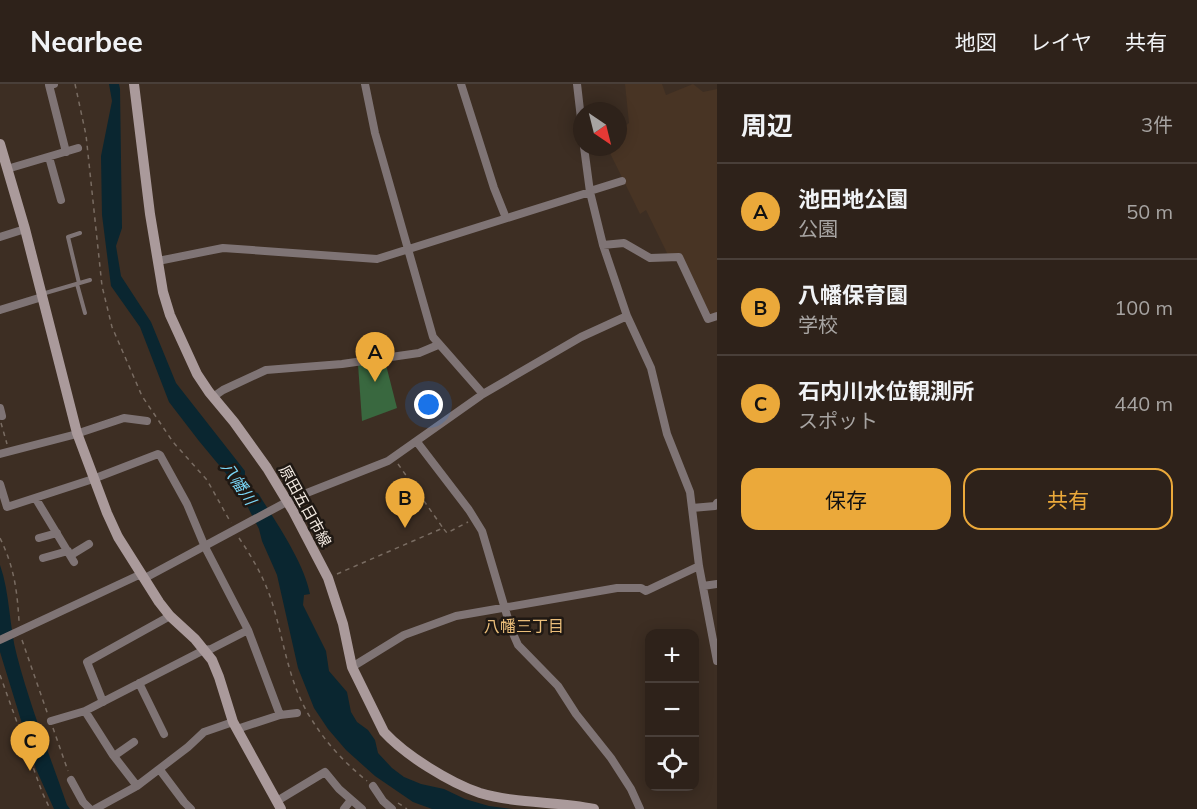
<!DOCTYPE html>
<html lang="ja">
<meta charset="utf-8">
<style>
:root{--surface:#2e221a;--page:#362a23;--text:#f1f3f6;--muted:#a7a4a2;--line:#493f39;--accent:#eba93a}
body{margin:0;font-family:Mulish,"Noto Sans JP",sans-serif;background:var(--page);color:var(--text)}
.controls{position:absolute;right:18px;bottom:18px;display:grid;overflow:hidden;border-radius:12px;box-shadow:0 3px 15px #0003}
.controls button{width:54px;height:54px;display:grid;place-items:center;padding:0;border:0;border-bottom:2px solid var(--line);background:var(--surface);color:var(--text);font:30px sans-serif}
.compass{position:absolute;left:573px;top:18px;width:54px;height:54px;border-radius:50%;background:var(--surface);box-shadow:0 3px 15px #0003;rotate:145deg}
.you{position:absolute;left:429px;top:321px;width:21px;height:21px;margin:-15px;border:4px solid #fff;border-radius:50%;background:#1a73e8;box-shadow:0 0 0 9px #1a73e833}
.badge{display:grid;place-items:center;width:39px;height:39px;border-radius:50%;background:var(--accent);color:#111;font-size:20px;font-weight:700}
.pin{position:absolute;translate:-50% -50px;filter:drop-shadow(0 2px 3px #0008)}
.pin::after{content:'';position:absolute;top:32px;width:21px;height:18px;background:inherit;clip-path:polygon(0 0,100% 0,50% 100%)}
.list{margin:0;padding:0;list-style:none}
h2{display:flex;justify-content:space-between;align-items:center;height:78px;margin:0;padding:0 24px;font-size:26px}
h2 small{font-size:20px;font-weight:400;color:var(--muted)}
.list li{display:grid;grid-template-columns:39px 1fr auto;gap:18px;align-items:center;box-sizing:border-box;height:96px;padding:0 24px;border-top:2px solid var(--line)}
.list b{display:block;font-size:22px;white-space:nowrap}
.list p{margin:0;font-size:20px;white-space:nowrap;color:var(--muted)}
.list em{font-size:20px;font-style:normal;color:var(--muted)}
.actions{display:flex;gap:12px;padding:18px 24px}
.actions a{flex:1;padding:14px 0;border:2px solid var(--accent);border-radius:18px;text-align:center;font-size:21px;color:var(--accent)}
.actions .main{background:var(--accent);color:#111}
.icon{flex:none;width:33px;height:33px;fill:none;stroke:currentColor;stroke-width:2;stroke-linecap:round;stroke-linejoin:round}
.map{position:relative;flex:none;width:717px;height:725px;overflow:hidden}
header{display:flex;align-items:center;gap:36px;box-sizing:border-box;height:84px;padding:0 30px;background:var(--surface);border-bottom:2px solid var(--line)}
header strong{font-size:28px}
nav{display:flex;gap:33px;margin-inline-start:auto;font-size:21px}
main{display:flex}
aside{flex:1;background:var(--surface)}
.map>svg:first-child{display:block}
.built{fill:#483424}
.park{fill:#39683f}
.water{fill:#0a2630}
.lines{fill:none;stroke-linecap:round;stroke-linejoin:round}
.path{stroke:#796c62;stroke-width:1.5;stroke-dasharray:4.5 4.5;stroke-linecap:butt}
.lane{stroke:#7f7475;stroke-width:4}
.street{stroke:#7f7475;stroke-width:8}
.secondary{stroke:#aa9a9b;stroke-width:10}
.labels{text-anchor:middle;stroke-width:5;stroke-linejoin:round;paint-order:stroke}
.street-label{font-size:15px;fill:#f3eae2;stroke:#1f1813}
.water-label{font-size:16px;font-style:italic;fill:#7ad6f7;stroke:#1f1813}
.neighbourhood-label{font-size:16px;fill:#ebbe7a;stroke:#1f1813}
</style>
<header>
<strong>Nearbee</strong>
<nav><a>地図</a><a>レイヤ</a><a>共有</a></nav>
</header>
<main>
<div class="map">
<svg width="717" height="725" viewBox="0 0 717 725">
<rect width="100%" height="100%" fill="#3d2e23"/>
<path class="built" d="M625,0H662L666,11L693,0L703,8L717,5V230L710,232L681,169L668,171L646,126L640,130L607,63H618V48L629,39Z"/>
<path class="park" d="M385,277L397,324L362,337L358,280Z"/>
<path class="water" d="M109,0H119L120,5L122,144L116,162L121,192L151,238L176,299L245,387V395L254,408L258,409C275,437 304,478 310,510L304,511L303,521L326,567L329,587L347,608L351,628L357,638L368,646L375,656L378,669L392,684L404,693L421,700L444,705L465,715L489,722L513,725H432L413,718L375,692L346,666L328,645L314,624L298,584L277,491L262,457L259,445L238,404L199,357L169,318L140,243L111,202L102,131L101,72L112,17Z
M0,481C10,509 9,542 17,572C30,622 50,672 67,721L70,725H54L36,685L0,568Z"/>
<g class="lines">
<path class="path" d="M75,0L86,51L102,202L112,243L142,312L173,358L207,396L231,439
M1,339L7,360
M398,380L443,444
M0,454C14,483 17,505 19,537
M239,454C252,473 263,492 271,515C284,555 288,600 312,636C326,659 346,680 367,697
M337,490L443,444L447,449L468,438
M22,556L48,631
M0,591L42,708L50,725
M53,644L68,687
M398,719L407,725"/>
<path class="lane" d="M79,199L68,153L80,149
M77,200L85,229
M42,210L90,196"/>
<path class="street" d="M54,0L49,1L66,68
M365,0L375,49L433,253L483,310
M461,0L494,104L506,134
M577,0L582,43
M584,63L590,108L603,161L627,232L651,284L667,350L690,408L699,482L717,577
M49,73L61,116
M7,85L78,64
M590,107L622,97
M0,153L25,145
M603,161L624,159L650,174L679,173L708,235L717,232
M158,177L223,164L377,175L590,108
M0,226L42,213
M213,313L223,306L266,286L342,280L419,269L438,261
M0,324L2,332
M417,358L469,426L482,447L511,545L518,561L558,602L576,630L611,674L631,705L640,725
M0,370L73,351L124,334L147,337
M0,400L7,423L93,395L158,370L160,371L187,420L205,463L248,546L280,631
M36,415L74,478
M692,424L715,422L717,419
M39,454L57,449
M71,471L89,460
M43,474L68,467
M703,502L717,500
M0,556L139,491L145,494L294,414L388,377L483,310L581,253L627,232
M352,583L404,551L456,532L617,504H641L646,507L699,482
M139,599L164,650
M103,618L87,578L170,532
M85,627L113,671L137,702
M51,637L85,627L204,566L211,565L248,546
M237,645L280,631L297,629
M114,672L134,658
M160,686L184,718L191,725
M71,696L83,718L90,725
M373,702L383,717L392,725
M277,717L325,688L339,705L362,725
M95,725L137,702L188,663L204,648L233,638
M344,725L351,716"/>
<path class="secondary" d="M134,0L150,130L163,208L170,231L197,290L209,308L234,338L267,384L293,427L328,494L343,540L352,583L384,648C405,671 450,699 480,709C517,720 557,717 594,725
M0,60L25,145L77,349L107,429L118,453L159,518L170,532L195,555L212,576L219,593L233,638L281,725"/>
</g>
<g class="labels">
<g class="street-label">
<text transform="translate(305 422) rotate(61)" y="5">原田五日市線</text>
</g>
<g class="water-label">
<text transform="translate(239 399) rotate(56)" y="6">八幡川</text>
</g>
<g class="neighbourhood-label">
<text x="524" y="548">八幡三丁目</text>
</g>
</g>
</svg>
<div class="controls">
<button>+</button>
<button>−</button>
<button><svg class="icon" aria-label="locate" viewBox="0 0 24 24"><circle cx="12" cy="12" r="6"/><path d="M12 2v4M12 18v4M2 12h4M18 12h4"/></svg></button>
</div>
<svg class="compass" viewBox="-18 -18 36 36"><path d="M0-13l5 13h-10z" fill="#e53935"/><path d="M0 13l5-13h-10z" fill="#a7a4a2"/></svg>
<div class="you"></div>
<div class="pin badge" style="left:375px;top:298px">A</div>
<div class="pin badge" style="left:405px;top:444px">B</div>
<div class="pin badge" style="left:30px;top:687px">C</div>
</div>
<aside>
<h2>周辺<small>3件</small></h2>
<ul class="list">
<li><span class="badge">A</span><div><b>池田地公園</b><p>公園</p></div><em>50 m</em></li>
<li><span class="badge">B</span><div><b>八幡保育園</b><p>学校</p></div><em>100 m</em></li>
<li><span class="badge">C</span><div><b>石内川水位観測所</b><p>スポット</p></div><em>440 m</em></li>
</ul>
<div class="actions"><a class="main">保存</a><a>共有</a></div>
</aside>
</main>
